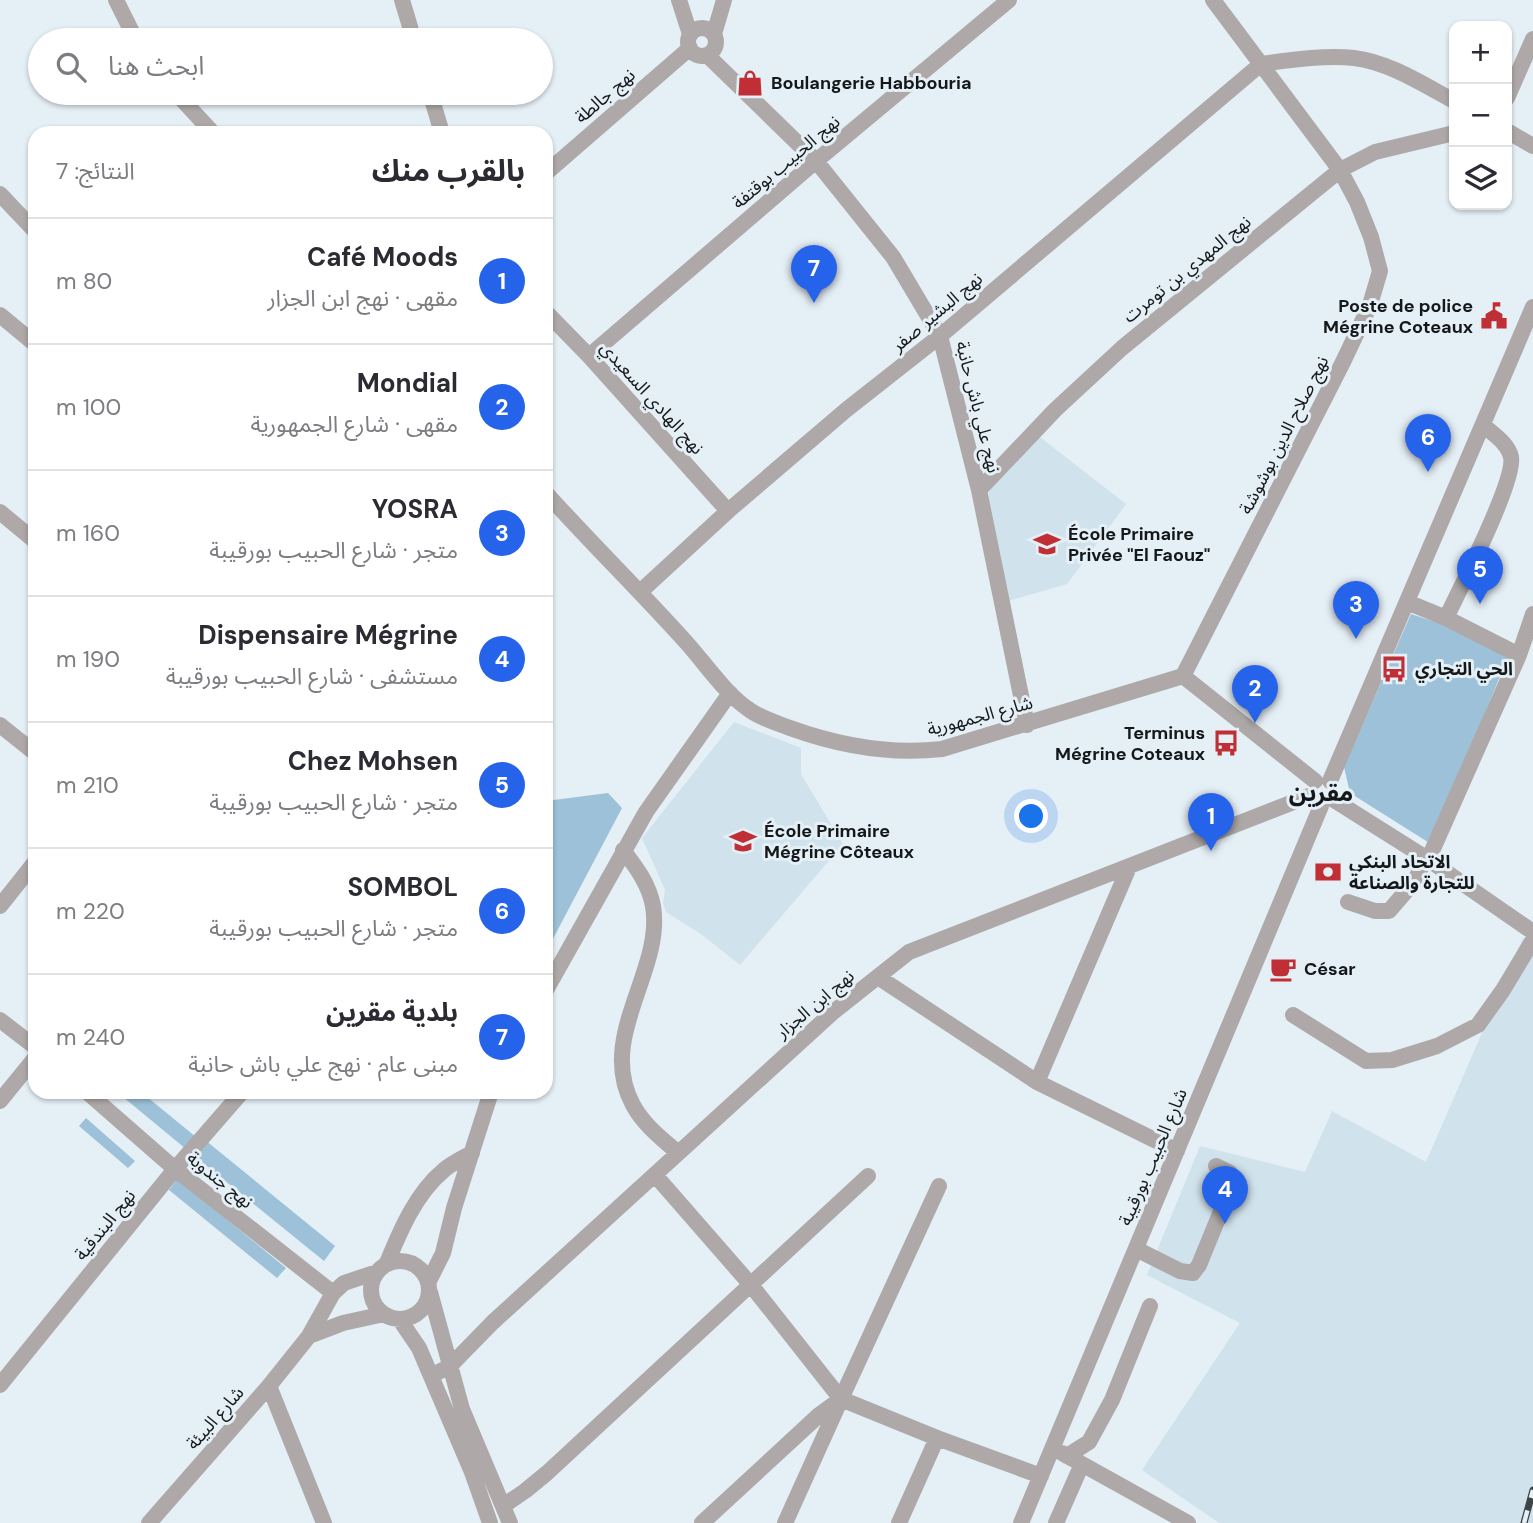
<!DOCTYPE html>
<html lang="ar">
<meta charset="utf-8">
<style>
:root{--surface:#fff;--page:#f2f2f3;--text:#2b2b33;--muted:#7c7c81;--line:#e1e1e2;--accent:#2563eb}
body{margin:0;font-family:"DM Sans","Noto Sans Arabic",sans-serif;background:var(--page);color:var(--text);direction:rtl}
.controls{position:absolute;right:21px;top:21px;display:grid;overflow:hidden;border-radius:14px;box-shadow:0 2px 5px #0004}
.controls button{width:63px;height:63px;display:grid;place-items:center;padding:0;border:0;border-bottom:2px solid var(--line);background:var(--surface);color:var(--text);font:35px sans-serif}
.you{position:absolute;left:1032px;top:817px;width:24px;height:24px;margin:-18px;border:5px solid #fff;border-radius:50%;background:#1a73e8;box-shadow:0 0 0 10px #1a73e833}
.badge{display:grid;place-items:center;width:46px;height:46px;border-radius:50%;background:var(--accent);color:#fff;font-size:23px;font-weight:700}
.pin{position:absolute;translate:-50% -58px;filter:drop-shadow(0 2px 4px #0008)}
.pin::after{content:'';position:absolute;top:37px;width:24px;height:21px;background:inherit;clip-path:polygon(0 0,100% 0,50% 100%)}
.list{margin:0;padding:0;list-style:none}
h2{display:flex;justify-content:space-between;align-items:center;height:91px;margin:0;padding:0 28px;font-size:30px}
h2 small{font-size:23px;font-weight:400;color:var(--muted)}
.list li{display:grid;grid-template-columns:46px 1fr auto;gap:21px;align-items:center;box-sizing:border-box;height:126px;padding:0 28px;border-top:2px solid var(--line)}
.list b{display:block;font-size:26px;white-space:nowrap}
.list p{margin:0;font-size:23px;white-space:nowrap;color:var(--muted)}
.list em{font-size:23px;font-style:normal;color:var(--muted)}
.icon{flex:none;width:38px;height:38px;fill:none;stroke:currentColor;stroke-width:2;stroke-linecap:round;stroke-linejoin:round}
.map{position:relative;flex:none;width:1533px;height:1523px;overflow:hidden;direction:ltr}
.search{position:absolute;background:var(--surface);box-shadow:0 2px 5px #0004;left:28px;top:28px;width:525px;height:77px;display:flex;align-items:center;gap:18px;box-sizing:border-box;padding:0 24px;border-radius:38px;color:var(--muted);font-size:26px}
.panel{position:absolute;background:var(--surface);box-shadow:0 2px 5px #0004;left:28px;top:126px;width:525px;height:973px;border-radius:21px;direction:rtl}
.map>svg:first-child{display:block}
.built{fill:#d0e2ec}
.green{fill:#9cc1d8}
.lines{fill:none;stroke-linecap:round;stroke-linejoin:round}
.minor{stroke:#aea9a8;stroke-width:16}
.rail-casing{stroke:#3e4346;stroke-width:7}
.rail{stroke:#e5eff6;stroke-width:4.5;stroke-dasharray:13;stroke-linecap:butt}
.labels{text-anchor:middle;stroke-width:6;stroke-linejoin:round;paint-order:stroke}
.poi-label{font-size:18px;font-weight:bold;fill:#14181a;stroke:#e5eff6;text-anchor:start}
.street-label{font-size:18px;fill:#14181a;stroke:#e5eff6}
.district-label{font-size:24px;font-weight:bold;fill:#14181a;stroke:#e5eff6}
</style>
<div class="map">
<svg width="1533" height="1523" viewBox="0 0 1533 1523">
<rect width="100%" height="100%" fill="#e5eff6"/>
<path class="built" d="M1036,434L1126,504L1067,584L1008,601L988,497L990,486Z
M734,722L801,748V774L843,844L740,965L701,934L666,912L663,903L665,890L642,838Z
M1523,938L1533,944V1523H1219L1142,1470L1240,1323L1147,1275L1200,1146L1305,1172L1332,1111L1426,1162Z"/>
<path class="green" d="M1411,614L1512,647L1431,844L1350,793L1344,767Z
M608,793L622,808L546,952V801Z
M117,1092H141L196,1137L186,1149Z
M86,1118L135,1161L128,1168L79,1126Z
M205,1140L335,1246L324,1261L193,1155Z
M177,1179L286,1268L277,1278L169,1190Z"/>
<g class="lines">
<path class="minor" d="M116,0L136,40
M402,0L414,40
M679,0L690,34
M688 42a14 14 0 1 1 28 0a14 14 0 1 1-28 0Z
M714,34L724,0
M707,55L816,161L893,257L940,336L979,490L1027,725
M176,93L213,133
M430,93L442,133
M1507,98L1533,39
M1507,131L1533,146
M546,173L690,48
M0,194L35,231
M546,312L589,356L728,511
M0,315L35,344
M589,356L816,161L1009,0
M979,490L1055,410L1122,348L1340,170L1375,152L1454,133
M546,493C591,543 640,591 685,641C706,664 725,694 751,711C763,719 777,723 790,728C840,746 889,755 942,749L1183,676L1315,781
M0,512L35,541
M640,592L728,511L846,410L940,336L1261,64C1291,60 1324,55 1354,58C1389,62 1424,85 1454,101
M1407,602L1446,618L1519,655
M1446,618C1459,591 1516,480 1511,457C1508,443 1493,434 1483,425
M1183,676L1343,362L1370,305L1380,271L1371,237L1357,202L1340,170L1213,0
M0,725L35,753
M1330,781L1533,307
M1334,800L1426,858L1533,932
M623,850C636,867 649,884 653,906C664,971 596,1037 633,1105C643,1124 661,1138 677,1152
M1428,860L1519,655L1533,614
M1348,902L1375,911H1389L1414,882L1426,858
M0,906L35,862
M878,977L1037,1082L1177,1151
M546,990L646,812L730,693
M1293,1015L1366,1061L1392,1060L1437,1046L1478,1025L1503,990L1533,940
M0,1020L35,1047
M1037,1082L1129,867
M87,1092L175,1169L333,1293
M0,1101L35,1058
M655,1175L751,1285L841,1399
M1136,1249L1180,1271L1193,1273L1199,1265L1233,1182L1230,1173L1216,1166
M371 1290a29 29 0 1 1 58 0a29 29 0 1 1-58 0Z
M387,1263C400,1231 416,1193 444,1170C452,1163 463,1158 472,1153
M429,1281L443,1253L454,1208L491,1092
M430,1292L462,1409L510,1523
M400,1320L419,1348L472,1472L490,1523
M309,1336L343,1323L384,1314
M431,1376L450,1366L493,1322L832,1013L909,952L1309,796
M0,1385L175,1169L242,1092
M269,1386L324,1523
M1062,1453L1188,1523
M1067,1456L1089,1442L1112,1400L1150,1306
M503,1506L525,1491L547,1473L868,1176
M149,1523L269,1386L309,1336L333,1293L344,1283L377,1272
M702,1523L819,1415L841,1399L939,1186
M785,1523L841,1399L937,1438
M899,1523L937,1438L1041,1476
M1021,1523L1321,806
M1056,1523L1082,1464"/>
<g class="rail-casing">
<path id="rail" d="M1524,1523L1533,1490"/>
</g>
<use href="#rail" class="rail"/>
</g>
<defs>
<g id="shop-bare" transform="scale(2.1)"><path d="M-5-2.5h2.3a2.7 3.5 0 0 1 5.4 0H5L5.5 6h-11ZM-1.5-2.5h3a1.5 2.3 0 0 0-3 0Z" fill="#bf2f35" stroke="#e5eff6" stroke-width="2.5" paint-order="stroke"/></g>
<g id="civic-bare" transform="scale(2.1)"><path d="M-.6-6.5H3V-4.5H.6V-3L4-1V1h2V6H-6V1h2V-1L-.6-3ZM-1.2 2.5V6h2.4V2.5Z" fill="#bf2f35" stroke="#e5eff6" stroke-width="2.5" paint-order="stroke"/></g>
<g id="school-bare" transform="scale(2.1)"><path d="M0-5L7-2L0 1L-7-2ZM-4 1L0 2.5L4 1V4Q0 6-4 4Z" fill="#bf2f35" stroke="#e5eff6" stroke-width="2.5" paint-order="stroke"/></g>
<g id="bus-bare" transform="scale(2.1)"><path d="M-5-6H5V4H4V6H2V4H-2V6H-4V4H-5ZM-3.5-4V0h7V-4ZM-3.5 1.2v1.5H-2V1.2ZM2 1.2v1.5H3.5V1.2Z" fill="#bf2f35" stroke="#e5eff6" stroke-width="2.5" paint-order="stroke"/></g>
<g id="bank-bare" transform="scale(2.1)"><path d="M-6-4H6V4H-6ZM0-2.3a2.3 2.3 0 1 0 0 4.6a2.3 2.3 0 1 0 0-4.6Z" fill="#bf2f35" stroke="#e5eff6" stroke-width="2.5" paint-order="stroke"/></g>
<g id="cafe-bare" transform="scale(2.1)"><path d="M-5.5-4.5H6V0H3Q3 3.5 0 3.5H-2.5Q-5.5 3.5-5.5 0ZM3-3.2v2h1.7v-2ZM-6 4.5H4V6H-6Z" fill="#bf2f35" stroke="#e5eff6" stroke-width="2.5" paint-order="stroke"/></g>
</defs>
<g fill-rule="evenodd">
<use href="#shop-bare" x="750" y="83"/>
<use href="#civic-bare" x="1494" y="316"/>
<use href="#school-bare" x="1047" y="544"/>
<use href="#bus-bare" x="1394" y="669"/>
<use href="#bus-bare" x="1226" y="743"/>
<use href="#school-bare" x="743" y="841"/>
<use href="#bank-bare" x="1328" y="872"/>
<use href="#cafe-bare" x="1283" y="969"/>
</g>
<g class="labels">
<g class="poi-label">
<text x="771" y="89">Boulangerie Habbouria</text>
<text x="1473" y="312" text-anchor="end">Poste de police<tspan x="1473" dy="21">Mégrine Coteaux</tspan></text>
<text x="1068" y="540">École Primaire<tspan x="1068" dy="21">Privée "El Faouz"</tspan></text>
<text x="1415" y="675">الحي التجاري</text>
<text x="1205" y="739" text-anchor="end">Terminus<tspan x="1205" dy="21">Mégrine Coteaux</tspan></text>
<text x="764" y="837">École Primaire<tspan x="764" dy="21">Mégrine Côteaux</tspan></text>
<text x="1349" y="868">الاتحاد البنكي<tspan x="1349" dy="21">للتجارة والصناعة</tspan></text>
<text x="1304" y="975">César</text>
</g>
<g class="street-label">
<text transform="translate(605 96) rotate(-41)" y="6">نهج جالطة</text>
<text transform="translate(786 162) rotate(-40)" y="6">نهج الحبيب بوقتفة</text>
<text transform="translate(1187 269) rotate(-39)" y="6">نهج المهدي بن تومرت</text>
<text transform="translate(937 312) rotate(-40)" y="6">نهج البشير صفر</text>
<text transform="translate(652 398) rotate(48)" y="6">نهج الهادي السعيدي</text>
<text transform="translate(978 407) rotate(76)" y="6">نهج علي باش حانبة</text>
<text transform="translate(1284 435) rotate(-63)" y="6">نهج صلاح الدين بوشوشة</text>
<text transform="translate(980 716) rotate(-15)" y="6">شارع الجمهورية</text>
<text transform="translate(815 1004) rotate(-40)" y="6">نهج ابن الجزار</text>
<text transform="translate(1153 1157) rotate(-67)" y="6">شارع الحبيب بورقيبة</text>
<text transform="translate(220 1180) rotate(39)" y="6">نهج جندوبة</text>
<text transform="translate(105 1225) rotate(-51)" y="6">نهج البندقية</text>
<text transform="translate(215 1418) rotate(-49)" y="6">شارع البيئة</text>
</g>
<g class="district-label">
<text x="1321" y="801">مقرين</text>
</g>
</g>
</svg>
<div class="controls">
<button>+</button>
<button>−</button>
<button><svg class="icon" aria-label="layers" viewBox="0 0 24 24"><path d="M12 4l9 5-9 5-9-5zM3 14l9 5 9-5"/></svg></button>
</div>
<div class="you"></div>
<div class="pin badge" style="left:1211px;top:851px">1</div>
<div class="pin badge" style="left:1255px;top:723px">2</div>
<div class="pin badge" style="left:1356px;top:639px">3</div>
<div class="pin badge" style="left:1225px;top:1224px">4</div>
<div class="pin badge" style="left:1480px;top:604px">5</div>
<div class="pin badge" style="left:1428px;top:472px">6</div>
<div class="pin badge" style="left:814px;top:303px">7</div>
<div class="search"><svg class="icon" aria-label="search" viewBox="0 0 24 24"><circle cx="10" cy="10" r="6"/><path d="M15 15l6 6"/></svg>ابحث هنا</div>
<section class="panel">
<h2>بالقرب منك<small>النتائج: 7</small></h2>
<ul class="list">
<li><span class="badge">1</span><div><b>Café Moods</b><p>مقهى · نهج ابن الجزار</p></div><em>80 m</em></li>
<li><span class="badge">2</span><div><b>Mondial</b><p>مقهى · شارع الجمهورية</p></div><em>100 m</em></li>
<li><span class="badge">3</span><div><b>YOSRA</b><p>متجر · شارع الحبيب بورقيبة</p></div><em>160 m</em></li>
<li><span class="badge">4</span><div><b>Dispensaire Mégrine</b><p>مستشفى · شارع الحبيب بورقيبة</p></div><em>190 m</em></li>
<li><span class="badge">5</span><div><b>Chez Mohsen</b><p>متجر · شارع الحبيب بورقيبة</p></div><em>210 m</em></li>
<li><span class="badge">6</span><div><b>SOMBOL</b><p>متجر · شارع الحبيب بورقيبة</p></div><em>220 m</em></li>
<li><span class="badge">7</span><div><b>بلدية مقرين</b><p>مبنى عام · نهج علي باش حانبة</p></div><em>240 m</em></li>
</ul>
</section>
</div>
